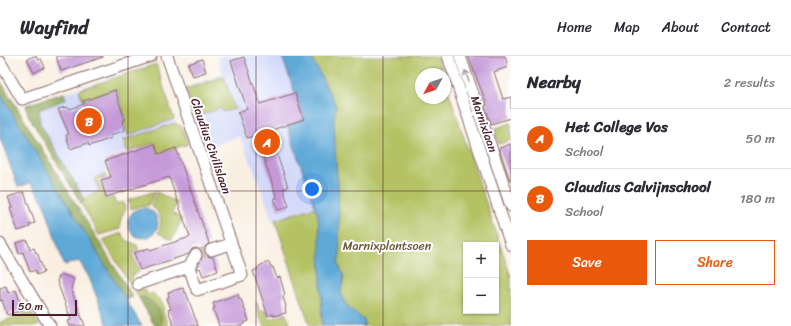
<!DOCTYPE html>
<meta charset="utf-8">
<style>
:root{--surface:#fff;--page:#f7f7f7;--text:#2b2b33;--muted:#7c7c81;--line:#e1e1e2;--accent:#ea580c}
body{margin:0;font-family:Sriracha,sans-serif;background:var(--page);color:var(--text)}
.controls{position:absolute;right:12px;bottom:12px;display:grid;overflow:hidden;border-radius:0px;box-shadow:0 1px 3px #0004}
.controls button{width:36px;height:36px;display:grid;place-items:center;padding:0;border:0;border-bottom:1px solid var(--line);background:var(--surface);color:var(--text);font:20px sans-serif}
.compass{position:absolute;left:415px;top:12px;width:36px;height:36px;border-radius:50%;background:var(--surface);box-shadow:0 1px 3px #0004;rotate:230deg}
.scale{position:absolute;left:12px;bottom:10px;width:65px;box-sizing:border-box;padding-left:4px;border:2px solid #4a1f2b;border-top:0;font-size:11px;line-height:14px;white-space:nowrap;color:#4a1f2b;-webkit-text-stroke:3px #fff;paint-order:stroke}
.you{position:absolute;left:312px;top:133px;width:14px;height:14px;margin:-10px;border:3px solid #fff;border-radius:50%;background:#1a73e8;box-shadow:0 0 0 6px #1a73e833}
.badge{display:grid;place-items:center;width:26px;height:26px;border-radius:50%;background:var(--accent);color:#fff;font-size:13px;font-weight:700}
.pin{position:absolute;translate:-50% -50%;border:2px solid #fff;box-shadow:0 1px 4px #0006}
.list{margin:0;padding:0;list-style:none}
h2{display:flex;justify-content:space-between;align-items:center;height:52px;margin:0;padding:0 16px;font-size:17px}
h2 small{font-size:13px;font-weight:400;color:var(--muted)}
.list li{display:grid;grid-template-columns:26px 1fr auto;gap:12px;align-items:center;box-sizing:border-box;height:60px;padding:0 16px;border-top:1px solid var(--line)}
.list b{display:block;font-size:15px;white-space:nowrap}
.list p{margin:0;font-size:13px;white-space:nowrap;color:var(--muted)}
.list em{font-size:13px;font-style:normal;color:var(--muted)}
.actions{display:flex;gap:8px;padding:12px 16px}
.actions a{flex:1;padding:9px 0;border:1px solid var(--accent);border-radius:0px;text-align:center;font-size:14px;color:var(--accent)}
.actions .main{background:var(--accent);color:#fff}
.map{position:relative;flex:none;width:511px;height:270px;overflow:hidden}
header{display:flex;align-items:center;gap:24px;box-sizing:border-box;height:56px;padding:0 20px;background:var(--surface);border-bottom:1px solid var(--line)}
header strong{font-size:19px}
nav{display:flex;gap:22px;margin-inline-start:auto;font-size:14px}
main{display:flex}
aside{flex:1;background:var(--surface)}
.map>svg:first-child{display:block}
.built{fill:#d3d9f9}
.green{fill:#b4c264;stroke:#7f7048;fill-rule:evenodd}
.forest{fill:#8fa85a;stroke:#6c6442}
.water{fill:#5fa9d7;stroke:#546481}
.building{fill:#c599d8}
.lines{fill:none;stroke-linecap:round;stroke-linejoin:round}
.minor-tunnel{stroke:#d6c5bd;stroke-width:11;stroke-dasharray:11 5.5;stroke-linecap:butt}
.minor-casing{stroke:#87686b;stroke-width:13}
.minor{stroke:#fff;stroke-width:11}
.oneway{stroke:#ae9aa0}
.grid{fill:none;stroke:#4a1f2b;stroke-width:1;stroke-opacity:0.55}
.labels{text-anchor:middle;stroke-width:4;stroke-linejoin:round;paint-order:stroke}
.street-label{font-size:12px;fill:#4a1f2b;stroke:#fff}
.park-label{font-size:12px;fill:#6f583f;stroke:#fff}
</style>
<header>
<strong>Wayfind</strong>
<nav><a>Home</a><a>Map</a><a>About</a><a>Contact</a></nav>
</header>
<main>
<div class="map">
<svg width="511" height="270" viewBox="0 0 511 270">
<rect width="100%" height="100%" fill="#fff"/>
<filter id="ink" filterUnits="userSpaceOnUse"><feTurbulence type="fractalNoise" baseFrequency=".025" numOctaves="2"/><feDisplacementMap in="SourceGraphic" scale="8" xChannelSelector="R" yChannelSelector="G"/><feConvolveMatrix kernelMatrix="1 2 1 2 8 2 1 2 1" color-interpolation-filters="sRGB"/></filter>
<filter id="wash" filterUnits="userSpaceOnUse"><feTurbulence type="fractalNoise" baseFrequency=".012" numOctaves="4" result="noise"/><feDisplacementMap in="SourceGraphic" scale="16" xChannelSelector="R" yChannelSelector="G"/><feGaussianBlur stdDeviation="0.9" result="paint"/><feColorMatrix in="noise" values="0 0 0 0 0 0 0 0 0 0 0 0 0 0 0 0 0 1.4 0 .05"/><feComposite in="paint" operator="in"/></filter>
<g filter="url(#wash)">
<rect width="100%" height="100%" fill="#f9efe1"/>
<path class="built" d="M217,0H282L304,63L287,70L315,151L272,165L264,140L240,80L205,92L185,32L223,18Z
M156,8L179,77L103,104L107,114L106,121L98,124L100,136L80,141L29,58L32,47Z"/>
<path class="green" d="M302,0H436L443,18H421V42H445V25L511,221V270H310L275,164L315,151L338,127ZM466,189H496V255H466Z
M156,8L174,63L128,79L123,65L126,64L116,33L83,44L79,35L82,33Z
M224,20L235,53L223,56L221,52L196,61L186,33Z
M175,67L182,71L188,88L163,96V98L159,100L155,87L127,96L124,84Z
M511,67V84L499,88L494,73Z
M105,118L106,121L98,124L106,143L113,141L116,148L123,146L126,153C121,160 120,165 120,173L99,179L81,147L84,145V143L86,141L99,136L95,122Z
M156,135L148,150H139L131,153L128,144Z
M157,136L177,147L172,157L182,163L172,184L158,177C163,167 161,156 151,150Z
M122,177L126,184L137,189L139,194L132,197L139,216L132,219L137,234L144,233L147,239L153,237L161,245L163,249V256L168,270H161C164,257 154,247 144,241L139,242L103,184Z
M257,246L259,255L265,254L269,264L286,258L290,268L285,270H265C260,263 256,254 257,246Z
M31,256L39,270H0V266Z"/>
<path class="forest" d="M0,24L133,241L126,244L0,37Z
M64,37L66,43L39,54L40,67L84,143V145L81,147L28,59L26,49Z
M144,241C154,247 164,257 161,270H155L139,242Z"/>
<path class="water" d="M282,0H311L336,50L334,64L336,110L338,127L340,199L338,207L344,221L341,236L346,249L365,265L364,270H322L320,188L318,160L287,69L304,63Z
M0,37L142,270H108L89,221L79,205L64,209L44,147L31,127L18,131L0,82Z
M128 167a15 15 0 1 1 30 0a15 15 0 1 1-30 0Z"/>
<g id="blocks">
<path class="building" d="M34,0H36L38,4L41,3L45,11L34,17L27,3Z
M56,0H103V1L61,15Z
M468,0H505L508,11L494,16L503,43L511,41V62L491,68L485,50L487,49Z
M244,1L260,48L295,37L304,63L269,75L288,131L283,133L289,150L278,154L274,143L277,142L256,79L247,82L238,56L247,53L231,5Z
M202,3L206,16L193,20L188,8Z
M115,34L125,64L122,65L125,74L111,79L112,82L89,90L88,87L70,93L66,79L69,78L58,53L66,51L70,53L84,48L83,45Z
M155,88L158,98L176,92L209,187L204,192V196L209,201H213L218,215L203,220L200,212L197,213V212L203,199L200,193L196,192L192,193L189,198L140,214L134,197L149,192L150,194L190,181L169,121L106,141L101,124L111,121L105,105Z
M511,88V124H510L499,92Z
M24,136L35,167L29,169L30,171L18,175L10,152H12L8,141Z
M27,184L30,193L34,192L36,197L37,196L44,216L37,219L35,214L30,216L23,196L19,198L16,187Z
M269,206L271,211H273L277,222L280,221L285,239L283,240L286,251L285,252L286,257L273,260V258L268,260L253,215L258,213L257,212L261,209Z
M60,218L74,223L71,233L85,270H70L68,265L71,264L57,225Z
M6,230L8,237L16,234L23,254L7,259L2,244L0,245V232Z
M183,232L185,237L186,236L198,270H174L168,254L171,253L167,242L169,241L168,236Z
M238,238L239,243H241L249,265L244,267L245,268L240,270H219L213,252H215L213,247Z"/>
</g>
</g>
<g filter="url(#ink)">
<use href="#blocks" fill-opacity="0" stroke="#87686b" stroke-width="1"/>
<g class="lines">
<path class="minor-tunnel" d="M196,199L211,194"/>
<g class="minor-casing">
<path id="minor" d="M167,0L242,219L197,234L189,211
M448,0L511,189
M460,0L511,150
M0,6L22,43L151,0
M0,188L50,270
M211,194L231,188
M138,228L189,211L196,199"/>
</g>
<use href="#minor" class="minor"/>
</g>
<defs><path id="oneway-shaft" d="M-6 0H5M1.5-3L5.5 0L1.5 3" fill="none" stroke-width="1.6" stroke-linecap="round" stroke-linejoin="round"/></defs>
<use class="oneway" href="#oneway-shaft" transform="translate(467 20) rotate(-109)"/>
</g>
<path class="grid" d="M128,0V270M256,0V270M383,0V270M0,135H511"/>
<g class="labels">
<g class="street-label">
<text transform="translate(484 68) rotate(71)" y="4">Marnixlaan</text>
<text transform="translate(211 90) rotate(71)" y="4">Claudius Civilislaan</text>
</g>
<g class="park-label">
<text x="387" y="194">Marnixplantsoen</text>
</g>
</g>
</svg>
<div class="controls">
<button>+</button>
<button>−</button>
</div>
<svg class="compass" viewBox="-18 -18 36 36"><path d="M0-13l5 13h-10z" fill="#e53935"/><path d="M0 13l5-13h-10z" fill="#7c7c81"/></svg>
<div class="scale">50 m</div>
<div class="you"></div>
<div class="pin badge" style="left:267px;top:86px">A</div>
<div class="pin badge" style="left:89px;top:65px">B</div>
</div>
<aside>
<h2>Nearby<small>2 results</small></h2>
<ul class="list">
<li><span class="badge">A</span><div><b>Het College Vos</b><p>School</p></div><em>50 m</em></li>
<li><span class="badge">B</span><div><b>Claudius Calvijnschool</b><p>School</p></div><em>180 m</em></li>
</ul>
<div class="actions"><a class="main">Save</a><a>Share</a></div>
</aside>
</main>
